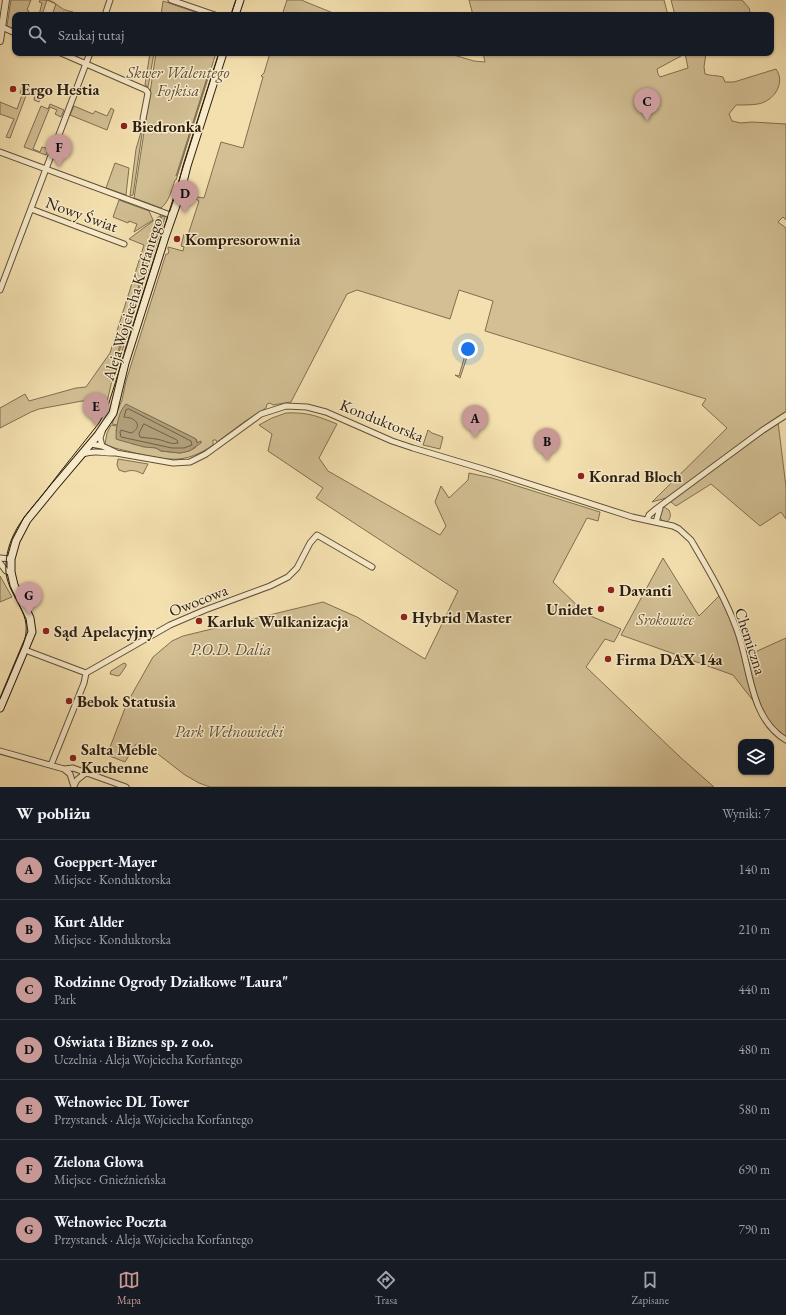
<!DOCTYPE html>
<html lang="pl">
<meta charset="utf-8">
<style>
:root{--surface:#171b24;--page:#242831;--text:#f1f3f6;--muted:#9ea1a6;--line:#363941;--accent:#c59692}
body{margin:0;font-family:"EB Garamond",serif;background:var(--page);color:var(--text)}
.controls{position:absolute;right:12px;bottom:12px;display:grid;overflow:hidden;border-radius:8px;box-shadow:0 1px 3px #0004}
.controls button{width:36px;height:36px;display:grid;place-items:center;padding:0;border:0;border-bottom:1px solid var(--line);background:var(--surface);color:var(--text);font:20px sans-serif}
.you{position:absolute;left:468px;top:349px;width:14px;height:14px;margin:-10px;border:3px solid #fff;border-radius:50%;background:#1a73e8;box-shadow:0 0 0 6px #1a73e833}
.badge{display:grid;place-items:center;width:26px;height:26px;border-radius:50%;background:var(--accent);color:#111;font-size:13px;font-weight:700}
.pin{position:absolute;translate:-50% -33px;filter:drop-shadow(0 1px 2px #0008)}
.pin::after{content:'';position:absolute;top:21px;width:14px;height:12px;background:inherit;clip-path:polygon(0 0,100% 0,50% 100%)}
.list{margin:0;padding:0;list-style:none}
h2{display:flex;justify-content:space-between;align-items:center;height:52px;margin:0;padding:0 16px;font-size:17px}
h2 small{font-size:13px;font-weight:400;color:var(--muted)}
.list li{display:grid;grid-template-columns:26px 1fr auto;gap:12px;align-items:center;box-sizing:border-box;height:60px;padding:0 16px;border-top:1px solid var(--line)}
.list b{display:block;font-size:15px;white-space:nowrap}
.list p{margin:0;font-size:13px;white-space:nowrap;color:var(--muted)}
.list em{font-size:13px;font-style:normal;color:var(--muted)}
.icon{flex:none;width:22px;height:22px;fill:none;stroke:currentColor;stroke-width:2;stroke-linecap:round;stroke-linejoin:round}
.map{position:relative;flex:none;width:786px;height:787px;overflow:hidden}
.search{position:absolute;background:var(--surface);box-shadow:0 1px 3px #0004;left:12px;right:12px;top:12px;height:44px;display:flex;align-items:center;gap:10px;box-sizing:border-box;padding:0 14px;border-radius:8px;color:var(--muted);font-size:15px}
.sheet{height:472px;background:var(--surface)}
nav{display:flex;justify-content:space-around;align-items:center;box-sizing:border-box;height:56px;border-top:1px solid var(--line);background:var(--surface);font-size:11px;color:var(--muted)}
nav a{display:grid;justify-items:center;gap:2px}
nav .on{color:var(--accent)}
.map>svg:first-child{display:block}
.green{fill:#d2bf94;stroke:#7f6f52;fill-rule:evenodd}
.water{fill:#b09e79;stroke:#7b6b4f}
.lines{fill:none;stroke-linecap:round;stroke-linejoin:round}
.shore{stroke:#6e5e44;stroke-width:1}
.minor-casing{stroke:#5e4f37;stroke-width:7}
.tertiary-casing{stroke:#5e4f37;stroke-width:8}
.secondary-casing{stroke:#2c1f0f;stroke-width:9}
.minor{stroke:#f8ebcb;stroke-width:5}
.tertiary{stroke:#f8ebcb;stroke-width:6}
.secondary{stroke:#f8ebcb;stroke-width:7}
.tram{stroke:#2c1f0f;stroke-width:1}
.poi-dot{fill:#8f2418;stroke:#f8ebcb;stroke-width:1.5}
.labels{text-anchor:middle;stroke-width:3;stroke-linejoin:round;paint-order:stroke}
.park-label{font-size:16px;font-style:italic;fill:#5e4f37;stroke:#f8ebcb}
.poi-label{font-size:16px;font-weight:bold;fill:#2c1f0f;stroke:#f8ebcb;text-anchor:start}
.street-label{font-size:16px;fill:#2c1f0f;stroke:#f8ebcb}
</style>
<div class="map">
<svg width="786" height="787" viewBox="0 0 786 787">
<rect width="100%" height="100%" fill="#f4e0af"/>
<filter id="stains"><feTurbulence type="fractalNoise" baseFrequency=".005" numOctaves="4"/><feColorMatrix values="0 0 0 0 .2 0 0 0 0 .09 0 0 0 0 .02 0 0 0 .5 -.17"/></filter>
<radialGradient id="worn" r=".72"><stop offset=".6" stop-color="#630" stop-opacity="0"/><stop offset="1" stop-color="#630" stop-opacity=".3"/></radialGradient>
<path class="green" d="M11,0H31L27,10L29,11L27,15H15V29L7,26Z
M40,0C52,0 52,1 60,7C63,10 69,11 73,12L72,15L63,12L62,15H52L56,4L47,0L42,15H39L42,3L39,2Z
M287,0H301L338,15H282Z
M469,0H664L668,15H473Z
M671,0H742L749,8L751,15H675Z
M163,1L204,15H161Z
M150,53H154L148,87L145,85Z
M156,53H216L176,180H175C172,189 169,202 161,208L134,198ZM209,72L178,172L176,176Z
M270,53H447L474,61L485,62L483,53H680L681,56L657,69L658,74L660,77L688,68L685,53H706L704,67L705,74C711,76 716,75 723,77L725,82H734L776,69C786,83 774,101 758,104C751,105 743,105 736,105L729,114L732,121L741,123L752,122L786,124V220L783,217L778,222L786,228V417L778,422L786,487V519L781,512L760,526L711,484L676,506L666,498L652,502L727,428L702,405L706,399L485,331L493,301L459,290L450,319L357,290L347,294L291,402L273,405L270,403L267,404L266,408L244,422L217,442L216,440H213V445C184,465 168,460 135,453C125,450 114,449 105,444L107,433L111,425L117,426L116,431L133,444L156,448L161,451L180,453L189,451L195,448L198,443L196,439L144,413L118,425L112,424L122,400L126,381L166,254H168L169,251L168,249V247L183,251L184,247L181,246L184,234L188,235L199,201L196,199L197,197L204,198L221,142L243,148L263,77L261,76L264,73Z
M22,86L43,94L39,102L34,100L35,95L27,93L10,138L6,137L14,119L0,114V102L17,109L22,95L20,94Z
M50,104L64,110L61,117L55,114L57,110L50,107L33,149L40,152L42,147L49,149L46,155L24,147L41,106L48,109Z
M74,106L93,114L95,111L107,116L111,108L114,110L107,130L70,115Z
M143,119L144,120L133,195L130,196L136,149L141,132L139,131Z
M115,163L129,168L126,195L106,188Z
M119,200L149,211L153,220L134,232L137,224L129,221L128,223L113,217Z
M161,215L116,358L114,359V361H116V363L107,402L82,401L39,409L31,412L0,428V408L25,394L29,401L76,388L86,387L110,353L144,245L129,239Z
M162,216L165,217L123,348L120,358L119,357L118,355Z
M469,341L472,342L460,378L455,375L459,376Z
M286,413C308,412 317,416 337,424L319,458L328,471L440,535L446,526L435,502L441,486L449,498L468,480L469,473L492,478L600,512L598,521L587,518L553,582L586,614L621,629L614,642L605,639L586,667L680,757L714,787H210L199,783L185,775L154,751L136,744L125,762L107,755L127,703L153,657L172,641L183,636L323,602L357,617L425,659L458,591L316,498L323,488L268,451L272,434L259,425L272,418Z
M428,430L432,433L443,437L440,449L423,445Z
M118,459L148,464L143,474C137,471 132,469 125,472L119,470L117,465Z
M664,507L669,510C671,515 671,518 667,522L663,521L659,517L662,509Z
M663,558L699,616L719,596L755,652L786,638V737L783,736L770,722L733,675L621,635Z
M0,576L12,597L0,602Z
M124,663L126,664V666L120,675L118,676L110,674L111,671Z"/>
<path class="water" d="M126,404L196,439L197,443L201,441V443L189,451L180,453L161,451L156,448L144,447L119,440L116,439C116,428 118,412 126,404Z"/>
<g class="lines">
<path class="shore" d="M129,409L191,441L192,445L184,448H172L121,437L120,432L121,430L131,433C136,431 141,425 134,420C131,417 127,418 124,417L126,410Z
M144,424L177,440L178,443C170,445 164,440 156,439C151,438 146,438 140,437L139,434Z"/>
<g class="minor-casing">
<path id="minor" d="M171,0L215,15
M105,15L110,0
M2,27L15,33
M61,53L146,90L148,93L143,119
M0,152L173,216
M31,209L124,244
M0,290L90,53
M102,432L100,438L102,446
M91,444L102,446L115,452
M83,454C96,449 103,454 116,453L173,463L190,462L206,454L261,414L286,406L307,407L326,412L392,441L413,448L483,469L632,517L673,526L679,529L691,540C708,569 726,599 737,630C751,667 749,718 786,740
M647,520L649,515L656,509L763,430L786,415
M656,522L660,508
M0,558L11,559
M0,563L6,571L11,572
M25,650L86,673
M86,673L170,625L205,610L270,586L288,577L297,568L310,543L317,535L372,567
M0,751L64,769L73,768L126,787
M51,765L84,683L86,673
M64,769L70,774L74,787
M74,786L77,780L87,772"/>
</g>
<g class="tertiary-casing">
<path id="tertiary" d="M0,41L6,0"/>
</g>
<g class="secondary-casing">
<path id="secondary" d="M235,15L240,0
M0,708L32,632L30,618L14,585L11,572V559L16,541L27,520L54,487L98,435L113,413L125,363L166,234L180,194L187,166L223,53"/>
</g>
<use href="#minor" class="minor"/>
<use href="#tertiary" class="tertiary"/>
<use href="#secondary" class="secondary"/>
<path class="tram" d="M231,15L236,0
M0,699L23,645C35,613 10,601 6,573C5,560 8,546 14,534C21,519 34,506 44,493C62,469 81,446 99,423L107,409L219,53"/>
</g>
<g class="poi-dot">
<circle cx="13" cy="89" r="4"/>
<circle cx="124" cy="126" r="4"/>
<circle cx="177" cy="239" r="4"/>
<circle cx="581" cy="476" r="4"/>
<circle cx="611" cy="590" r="4"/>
<circle cx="601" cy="609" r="4"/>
<circle cx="404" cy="617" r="4"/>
<circle cx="199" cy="621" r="4"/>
<circle cx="46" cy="631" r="4"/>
<circle cx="608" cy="659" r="4"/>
<circle cx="69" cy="701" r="4"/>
<circle cx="73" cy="758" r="4"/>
</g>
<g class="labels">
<g class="park-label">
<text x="178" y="78">Skwer Walentego<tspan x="178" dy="18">Fojkisa</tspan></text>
<text x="665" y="625">Srokowiec</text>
<text x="231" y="655">P.O.D. Dalia</text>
<text x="229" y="737">Park Wełnowiecki</text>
</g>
<g class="poi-label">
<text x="21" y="95">Ergo Hestia</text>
<text x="132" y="132">Biedronka</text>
<text x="185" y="245">Kompresorownia</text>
<text x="589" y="482">Konrad Bloch</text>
<text x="619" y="596">Davanti</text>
<text x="593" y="615" text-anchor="end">Unidet</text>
<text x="412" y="623">Hybrid Master</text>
<text x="207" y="627">Karluk Wulkanizacja</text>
<text x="54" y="637">Sąd Apelacyjny</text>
<text x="616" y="665">Firma DAX 14a</text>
<text x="77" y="707">Bebok Statusia</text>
<text x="81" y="755">Salta Meble<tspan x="81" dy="18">Kuchenne</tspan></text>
</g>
<g class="street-label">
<text transform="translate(82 214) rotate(20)" y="6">Nowy Świat</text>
<text transform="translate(132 299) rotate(-73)" y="6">Aleja Wojciecha Korfantego</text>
<text transform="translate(382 420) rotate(22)" y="6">Konduktorska</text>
<text transform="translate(198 600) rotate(-22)" y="6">Owocowa</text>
<text transform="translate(751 641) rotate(72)" y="6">Chemiczna</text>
</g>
</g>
<rect width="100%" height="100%" filter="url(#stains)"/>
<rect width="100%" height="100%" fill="url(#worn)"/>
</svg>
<div class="controls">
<button><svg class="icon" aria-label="layers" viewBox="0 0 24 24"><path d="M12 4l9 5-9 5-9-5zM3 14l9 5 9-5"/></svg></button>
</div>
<div class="you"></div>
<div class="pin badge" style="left:475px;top:438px">A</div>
<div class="pin badge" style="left:547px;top:461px">B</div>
<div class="pin badge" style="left:647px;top:121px">C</div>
<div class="pin badge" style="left:185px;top:213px">D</div>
<div class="pin badge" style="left:96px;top:426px">E</div>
<div class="pin badge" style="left:59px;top:167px">F</div>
<div class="pin badge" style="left:29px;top:615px">G</div>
<div class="search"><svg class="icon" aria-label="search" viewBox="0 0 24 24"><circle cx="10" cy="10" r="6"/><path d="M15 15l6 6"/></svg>Szukaj tutaj</div>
</div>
<section class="sheet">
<h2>W pobliżu<small>Wyniki: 7</small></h2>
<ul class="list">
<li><span class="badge">A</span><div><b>Goeppert-Mayer</b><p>Miejsce · Konduktorska</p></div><em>140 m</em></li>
<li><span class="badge">B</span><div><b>Kurt Alder</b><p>Miejsce · Konduktorska</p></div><em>210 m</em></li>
<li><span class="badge">C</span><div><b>Rodzinne Ogrody Działkowe &quot;Laura&quot;</b><p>Park</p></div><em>440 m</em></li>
<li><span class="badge">D</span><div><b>Oświata i Biznes sp. z o.o.</b><p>Uczelnia · Aleja Wojciecha Korfantego</p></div><em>480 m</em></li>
<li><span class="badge">E</span><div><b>Wełnowiec DL Tower</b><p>Przystanek · Aleja Wojciecha Korfantego</p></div><em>580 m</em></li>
<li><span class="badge">F</span><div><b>Zielona Głowa</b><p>Miejsce · Gnieźnieńska</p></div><em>690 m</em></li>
<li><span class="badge">G</span><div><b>Wełnowiec Poczta</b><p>Przystanek · Aleja Wojciecha Korfantego</p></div><em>790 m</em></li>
</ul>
</section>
<nav>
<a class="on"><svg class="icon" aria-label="map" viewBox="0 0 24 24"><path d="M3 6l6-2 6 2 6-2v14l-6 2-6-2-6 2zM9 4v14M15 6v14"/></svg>Mapa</a>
<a><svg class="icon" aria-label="directions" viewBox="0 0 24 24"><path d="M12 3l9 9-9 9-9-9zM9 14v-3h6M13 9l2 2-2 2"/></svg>Trasa</a>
<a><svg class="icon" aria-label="saved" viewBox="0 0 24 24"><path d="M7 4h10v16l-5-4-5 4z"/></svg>Zapisane</a>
</nav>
